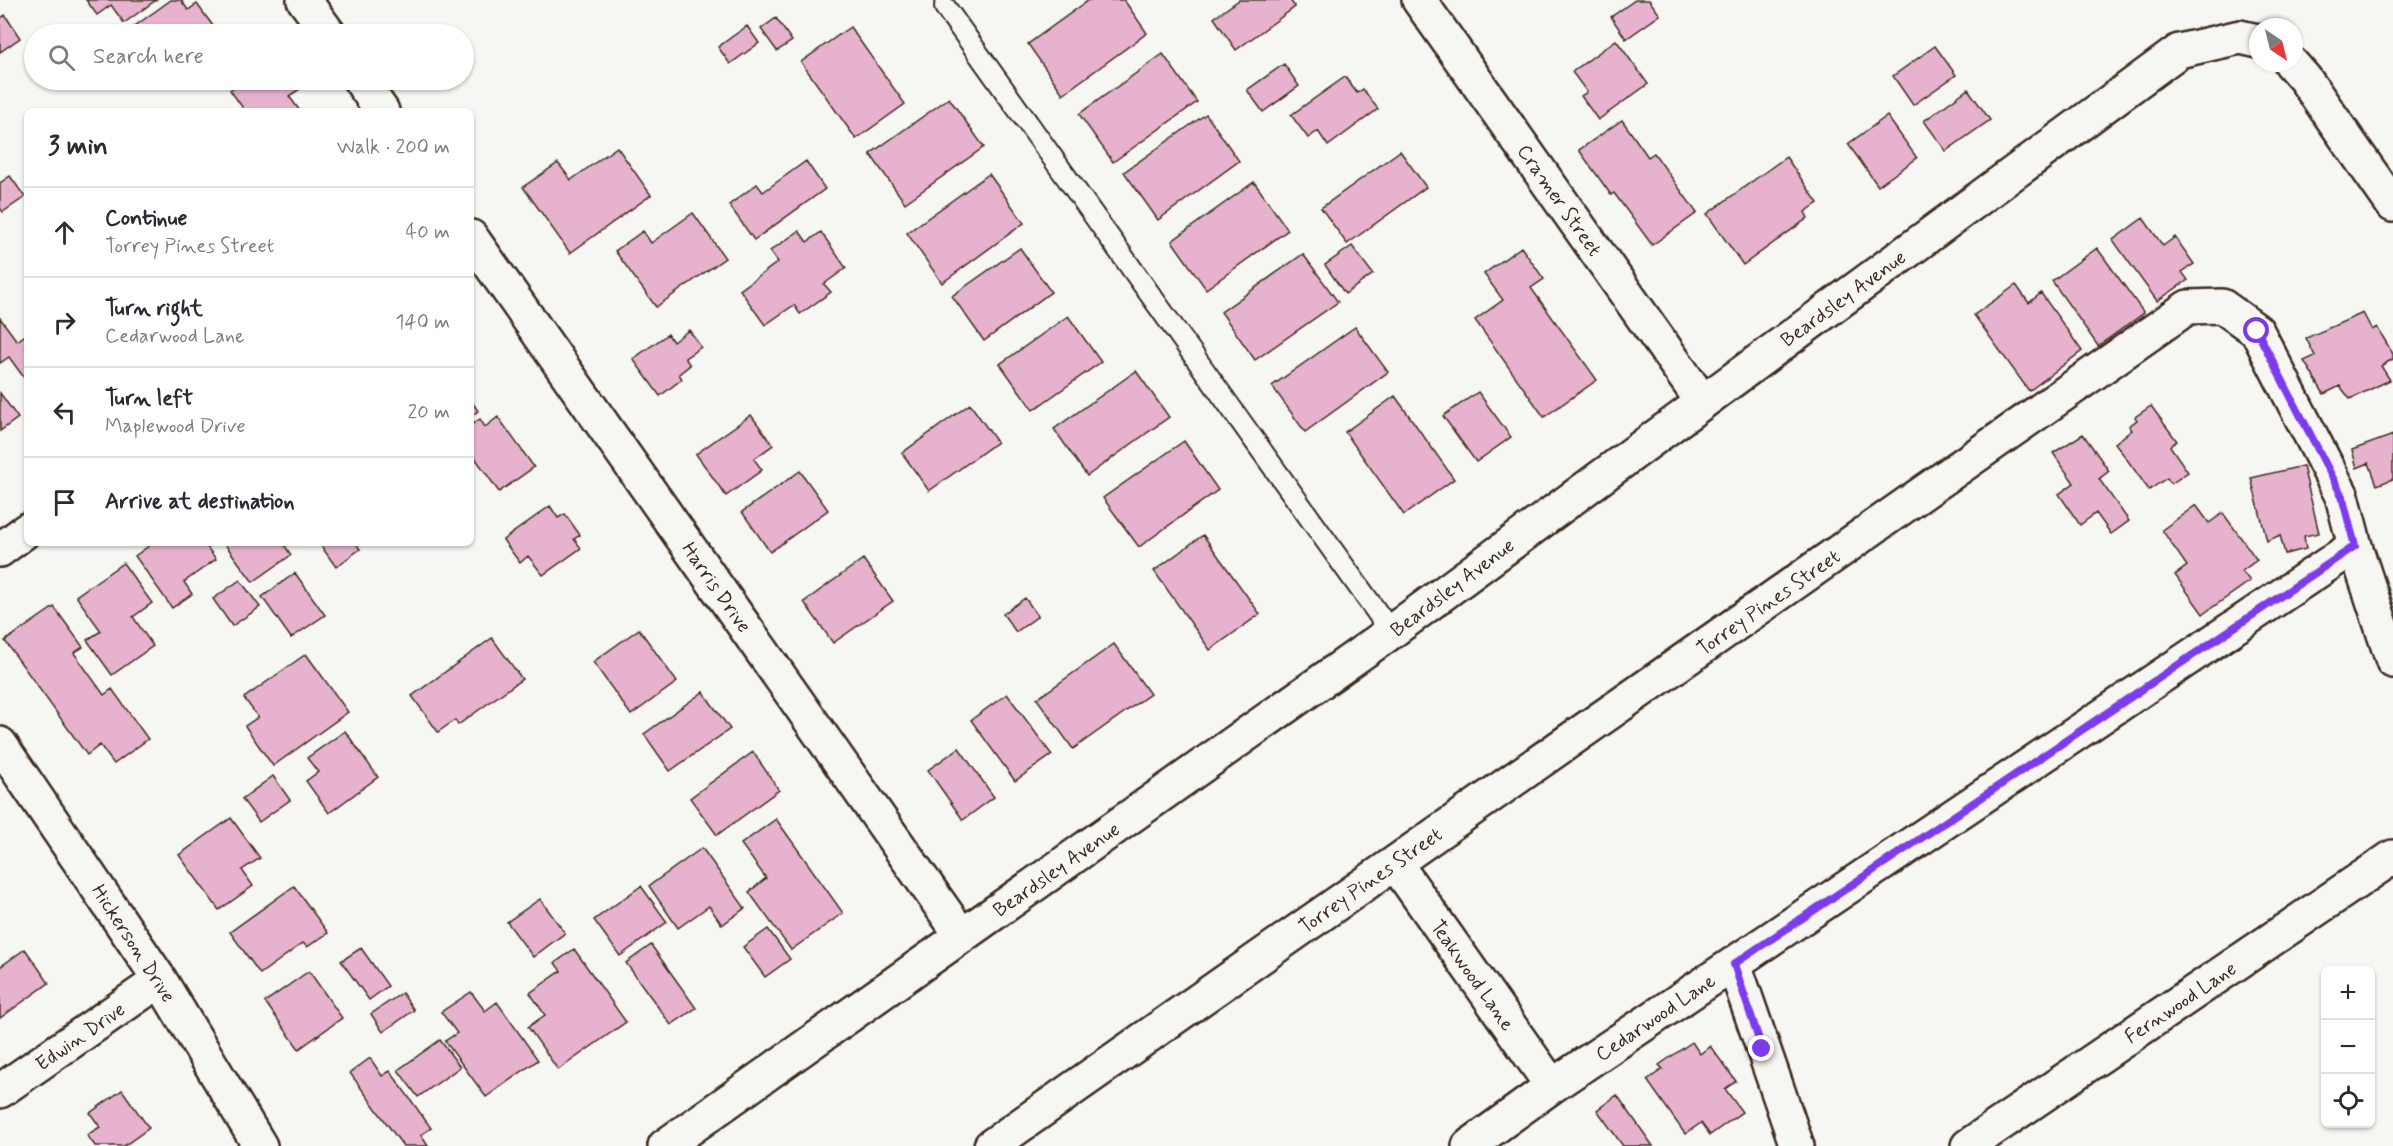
<!DOCTYPE html>
<meta charset="utf-8">
<style>
:root{--surface:#fff;--page:#f7f7f7;--text:#2b2b33;--muted:#7c7c81;--line:#e1e1e2}
body{margin:0;font-family:Mynerve,sans-serif;background:var(--page);color:var(--text)}
.controls{position:absolute;right:18px;bottom:18px;display:grid;overflow:hidden;border-radius:9px;box-shadow:0 2px 4px #0004}
.controls button{width:54px;height:54px;display:grid;place-items:center;padding:0;border:0;border-bottom:2px solid var(--line);background:var(--surface);color:var(--text);font:30px sans-serif}
.compass{position:absolute;left:2249px;top:18px;width:54px;height:54px;border-radius:50%;background:var(--surface);box-shadow:0 2px 4px #0004;rotate:145deg}
.stop{position:absolute;width:18px;height:18px;margin:-14px;border:4px solid #7c3aed;border-radius:50%;background:#fff}
.stop.end{background:#7c3aed;border-color:#fff;box-shadow:0 2px 6px #0008}
.list{margin:0;padding:0;list-style:none}
h2{display:flex;justify-content:space-between;align-items:center;height:78px;margin:0;padding:0 24px;font-size:26px}
h2 small{font-size:20px;font-weight:400;color:var(--muted)}
.list li{display:grid;grid-template-columns:39px 1fr auto;gap:18px;align-items:center;box-sizing:border-box;height:90px;padding:0 24px;border-top:2px solid var(--line)}
.list b{display:block;font-size:22px;white-space:nowrap}
.list p{margin:0;font-size:20px;white-space:nowrap;color:var(--muted)}
.list em{font-size:20px;font-style:normal;color:var(--muted)}
.icon{flex:none;width:33px;height:33px;fill:none;stroke:currentColor;stroke-width:2;stroke-linecap:round;stroke-linejoin:round}
.map{position:relative;flex:none;width:2393px;height:1146px;overflow:hidden}
.search{position:absolute;background:var(--surface);box-shadow:0 2px 4px #0004;left:24px;top:24px;width:450px;height:66px;display:flex;align-items:center;gap:15px;box-sizing:border-box;padding:0 21px;border-radius:33px;color:var(--muted);font-size:22px}
.panel{position:absolute;background:var(--surface);box-shadow:0 2px 4px #0004;left:24px;top:108px;width:450px;height:438px;border-radius:9px}
.map>svg:first-child{display:block}
.building{fill:#e7b2cd;stroke:#3b2a1e;stroke-width:1.5}
.lines{fill:none;stroke-linecap:round;stroke-linejoin:round}
.lane-casing{stroke:#3b2a1e;stroke-width:24}
.street-casing{stroke:#3b2a1e;stroke-width:38}
.lane{stroke:#f6f6f2;stroke-width:20}
.street{stroke:#f6f6f2;stroke-width:33}
.route{stroke:#7c3aed;stroke-width:8}
.labels{text-anchor:middle;stroke-width:4.5;stroke-linejoin:round;paint-order:stroke}
.street-label{font-size:20px;fill:#3b2a1e;stroke:#f6f6f2}
</style>
<div class="map">
<svg width="2393" height="1146" viewBox="0 0 2393 1146">
<rect width="100%" height="100%" fill="#f6f6f2"/>
<filter id="ink" filterUnits="userSpaceOnUse"><feTurbulence type="fractalNoise" baseFrequency=".0167" numOctaves="2"/><feDisplacementMap in="SourceGraphic" scale="12" xChannelSelector="R" yChannelSelector="G"/><feConvolveMatrix kernelMatrix="1 2 1 2 8 2 1 2 1" color-interpolation-filters="sRGB"/></filter>
<g filter="url(#ink)">
<path class="building" d="M86,0H156L124,23L111,5L97,15Z
M171,0H181L188,10L197,4L213,26L206,32L208,34H126L125,33Z
M1089,0H1124L1147,33L1063,94L1028,44Z
M1239,0H1290L1295,7L1236,50L1214,18Z
M1635,0H1649L1660,15L1626,39L1611,17Z
M5,15L20,38L0,52V19Z
M776,18L792,41L777,51L761,29Z
M747,26L759,43L730,64L718,47Z
M850,27L905,104L856,139L801,62Z
M1616,40L1648,84L1598,120L1581,96L1587,92L1572,72Z
M1935,46L1956,75L1913,105L1893,76Z
M1163,54L1197,102L1113,162L1079,114Z
M1284,64L1299,86L1263,112L1247,90Z
M1345,77L1357,93L1363,89L1378,109L1328,146L1318,131L1308,138L1291,115Z
M244,80H302L306,85L289,96L300,111H245L230,90Z
M1968,89L1990,120L1946,151L1924,121Z
M949,98L984,147L905,203L870,154Z
M1206,114L1239,161L1158,220L1124,172Z
M1887,116L1917,158L1878,186L1848,144Z
M1622,120L1648,157L1654,153L1697,213L1652,245L1614,193L1611,195L1579,150Z
M617,147L651,195L570,253L523,187L558,163L571,180Z
M1400,151L1426,187L1347,244L1321,208Z
M1786,157L1818,203L1805,212L1808,218L1743,265L1707,214Z
M806,161L825,189L754,240L729,205L757,184L763,192Z
M989,174L1024,223L942,283L907,233Z
M10,176L25,197L3,212L0,208V183Z
M1254,182L1288,230L1206,289L1172,241Z
M693,213L725,258L656,307L615,251L643,231L651,243Z
M2143,218L2163,246L2175,237L2194,264L2182,272L2188,280L2157,301L2113,240Z
M799,231L807,242L821,232L846,268L824,284L831,292L800,314L794,305L765,325L740,290L778,262L770,251Z
M1352,246L1373,274L1345,294L1325,265Z
M1521,247L1544,279L1531,288L1597,380L1544,417L1475,320L1503,300L1484,274Z
M1020,248L1051,292L984,341L952,296Z
M2097,248L2144,313L2098,346L2052,281Z
M1303,254L1338,302L1255,360L1221,312Z
M2016,285L2029,303L2041,293L2082,351L2029,391L1974,315Z
M2363,313L2372,330L2377,327L2393,354V359L2381,366L2390,380L2350,399L2340,386L2324,394L2304,361L2315,356L2306,338Z
M1068,316L1101,362L1033,410L1000,364Z
M0,318L17,341L27,334V382L9,357L0,363Z
M1355,327L1388,372L1305,432L1272,386Z
M689,330L701,347L685,358L690,365L679,374L682,379L660,396L633,359L668,334L673,342Z
M1136,371L1169,417L1087,476L1054,429Z
M1478,392L1511,437L1476,462L1443,416Z
M0,393L18,418L0,431Z
M1395,396L1454,479L1404,515L1345,432Z
M471,400L478,411L471,416Z
M970,404L997,442L929,491L902,453Z
M2151,406L2177,441L2170,446L2188,472L2171,484L2167,478L2149,490L2115,443L2132,430L2129,426L2137,420L2135,417Z
M751,415L773,445L754,459L762,470L726,496L696,454Z
M498,417L534,467L499,492L471,452V425L480,419L485,427Z
M2083,434L2109,471L2099,479L2129,521L2111,534L2096,513L2080,525L2059,494L2074,483L2053,453Z
M2393,435V479L2377,485L2369,463L2357,468L2352,450Z
M1184,441L1218,490L1139,547L1103,498Z
M2303,466L2319,533L2304,536L2306,549L2285,554L2280,535L2267,541L2251,478Z
M800,471L828,510L770,552L742,512Z
M2196,505L2209,523L2223,513L2257,560L2242,571L2250,581L2203,614L2175,575L2187,566L2162,530Z
M550,506L558,518L565,514L580,535L574,539L581,548L543,575L528,556L520,563L503,540Z
M1203,535L1260,614L1210,650L1154,571Z
M153,543H204L216,559L184,582L192,594L172,608L135,556Z
M224,543H283L291,555L253,582Z
M319,543H356L360,549L336,567Z
M863,559L893,601L833,643L804,602Z
M123,563L152,603L133,617L153,646L112,675L87,640L101,631L76,596Z
M295,573L325,615L291,638L262,597Z
M240,580L260,607L232,626L213,599Z
M1025,598L1038,616L1016,632L1003,614Z
M54,607L83,647L74,653L104,695L112,689L148,739L114,764L100,745L87,755L5,641Z
M639,629L677,682L631,715L593,662Z
M492,638L522,679L458,725L455,720L438,732L412,696Z
M1114,644L1150,694L1073,749L1037,699Z
M306,654L348,712L273,766L245,726L258,717L244,698Z
M703,692L730,729L670,771L644,734Z
M1007,694L1052,755L1015,781L971,720Z
M345,731L378,777L329,813L306,781L318,772L307,758Z
M959,748L994,797L963,820L928,770Z
M753,752L779,790L717,835L690,798Z
M273,776L290,800L259,822L242,799Z
M231,818L260,858L242,870L253,886L219,910L179,855Z
M776,819L843,913L791,950L749,892L766,878L741,844Z
M702,848L745,908L722,925L709,906L678,928L649,886Z
M294,886L328,933L307,947L303,943L260,974L230,932Z
M641,886L667,922L620,956L594,920Z
M540,899L565,933L533,957L507,922Z
M768,929L790,959L765,977L743,947Z
M651,945L696,1008L671,1025L626,963Z
M361,948L388,986L369,1000L341,961Z
M25,949L49,983L0,1018V967Z
M574,949L626,1022L558,1070L528,1027L545,1015L530,993L561,971L555,963Z
M309,971L342,1018L299,1049L265,1002Z
M471,992L485,1011L497,1002L538,1060L486,1097L445,1041L457,1033L441,1012Z
M402,993L414,1010L383,1032L371,1014Z
M440,1040L460,1067L418,1097L398,1070Z
M1692,1042L1700,1054L1710,1046L1736,1081L1725,1089L1742,1112L1710,1135L1701,1123L1685,1134L1647,1080L1663,1069L1659,1065Z
M370,1058L382,1076L390,1071L431,1128L421,1135L428,1146H403L350,1073Z
M122,1090L149,1128L124,1146H95L87,1135L100,1127L90,1113Z
M1617,1095L1653,1146H1623L1597,1110Z"/>
<g class="lines">
<g class="lane-casing">
<path id="lane" d="M945,7L1391,632"/>
</g>
<g class="street-casing">
<path id="street" d="M304,0L329,34
M1419,0L1702,401
M2291,63L2305,79L2393,205
M360,80L382,111
M471,237L962,936
M0,550L27,530
M0,744L160,980L260,1146
M1395,863L1552,1086
M1734,964L1797,1146
M0,1091L160,980
M665,1146L1391,632L2179,51L2240,37L2258,41
M991,1146L2188,307L2222,306L2257,331L2342,496L2355,546L2393,661
M1469,1146L1552,1086L2355,546
M1968,1146L2393,857"/>
</g>
<use href="#lane" class="lane"/>
<use href="#street" class="street"/>
</g>
</g>
<g class="lines" filter="url(#ink)">
<path class="route" d="M1762,1049L1734,964L2355,546L2342,496L2257,331"/>
</g>
<g class="labels">
<g class="street-label">
<text transform="translate(1560 200) rotate(55)" y="7">Cramer Street</text>
<text transform="translate(1843 298) rotate(-36)" y="7">Beardsley Avenue</text>
<text transform="translate(717 587) rotate(55)" y="7">Harris Drive</text>
<text transform="translate(1452 587) rotate(-37)" y="7">Beardsley Avenue</text>
<text transform="translate(1768 602) rotate(-35)" y="7">Torrey Pines Street</text>
<text transform="translate(1056 869) rotate(-35)" y="7">Beardsley Avenue</text>
<text transform="translate(1370 880) rotate(-35)" y="7">Torrey Pines Street</text>
<text transform="translate(134 943) rotate(57)" y="7">Hickerson Drive</text>
<text transform="translate(1473 975) rotate(55)" y="7">Teakwood Lane</text>
<text transform="translate(2180 1002) rotate(-34)" y="7">Fernwood Lane</text>
<text transform="translate(1655 1017) rotate(-34)" y="7">Cedarwood Lane</text>
<text transform="translate(80 1036) rotate(-35)" y="7">Edwin Drive</text>
</g>
</g>
</svg>
<div class="controls">
<button>+</button>
<button>−</button>
<button><svg class="icon" aria-label="locate" viewBox="0 0 24 24"><circle cx="12" cy="12" r="6"/><path d="M12 2v4M12 18v4M2 12h4M18 12h4"/></svg></button>
</div>
<svg class="compass" viewBox="-18 -18 36 36"><path d="M0-13l5 13h-10z" fill="#e53935"/><path d="M0 13l5-13h-10z" fill="#7c7c81"/></svg>
<div class="stop" style="left:2257px;top:331px"></div>
<div class="stop end" style="left:1762px;top:1049px"></div>
<div class="search"><svg class="icon" aria-label="search" viewBox="0 0 24 24"><circle cx="10" cy="10" r="6"/><path d="M15 15l6 6"/></svg>Search here</div>
<section class="panel">
<h2>3 min<small>Walk · 200 m</small></h2>
<ul class="list">
<li><svg class="icon" aria-label="ahead" viewBox="0 0 24 24"><path d="M12 20V5M6 11l6-6 6 6"/></svg><div><b>Continue</b><p>Torrey Pines Street</p></div><em>40 m</em></li>
<li><svg class="icon" aria-label="right" viewBox="0 0 24 24"><path d="M7 20v-9h11M14 6l5 5-5 5"/></svg><div><b>Turn right</b><p>Cedarwood Lane</p></div><em>140 m</em></li>
<li><svg class="icon" aria-label="left" viewBox="0 0 24 24"><path d="M17 20v-9H6M10 6l-5 5 5 5"/></svg><div><b>Turn left</b><p>Maplewood Drive</p></div><em>20 m</em></li>
<li><svg class="icon" aria-label="arrive" viewBox="0 0 24 24"><path d="M6 21V4h12l-3 4 3 4H6"/></svg><div><b>Arrive at destination</b></div></li>
</ul>
</section>
</div>
